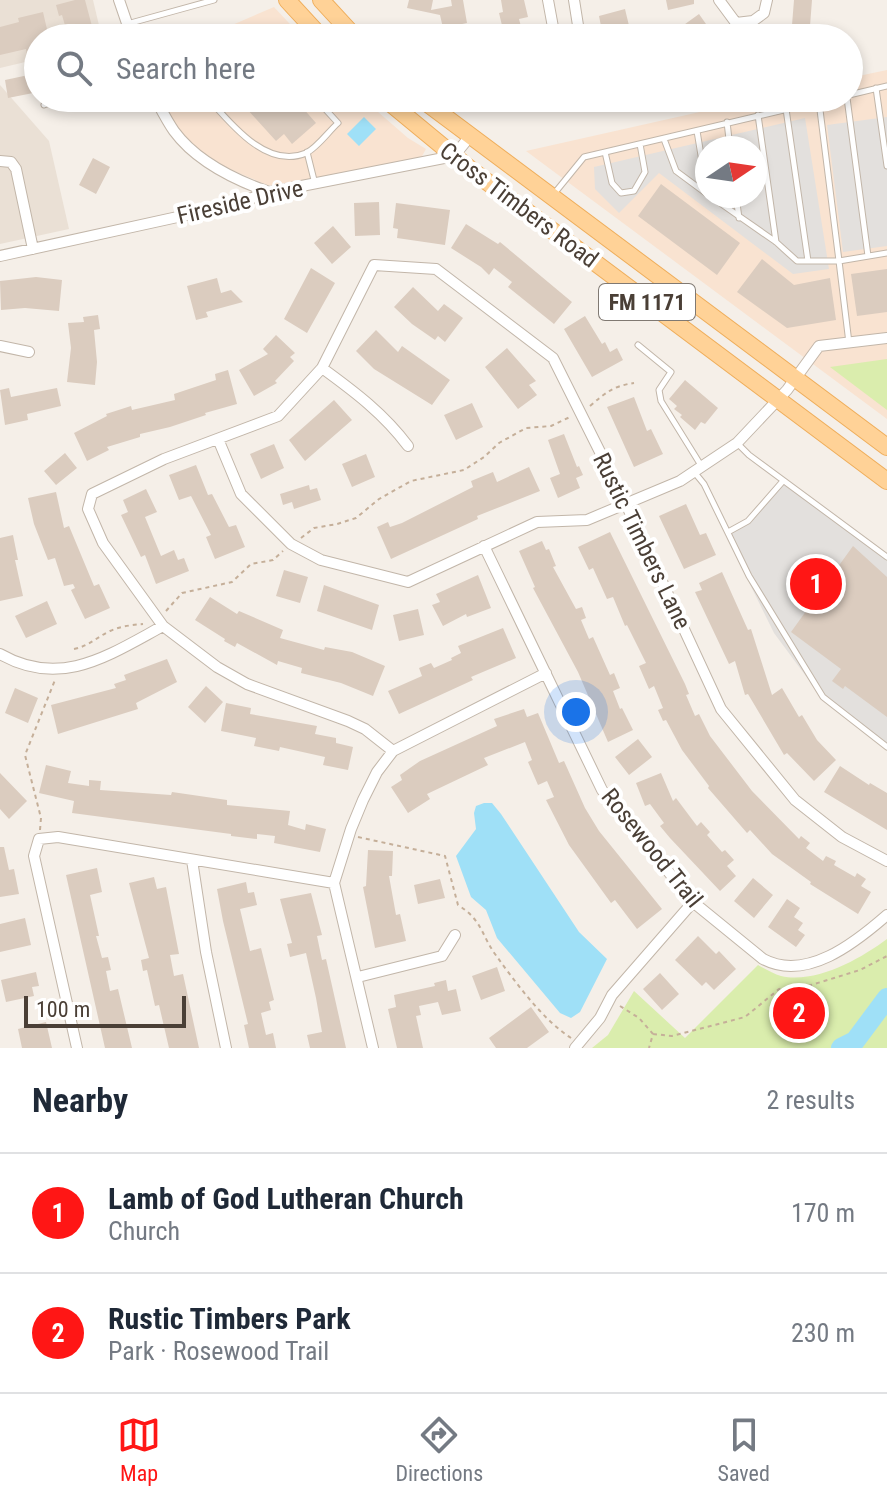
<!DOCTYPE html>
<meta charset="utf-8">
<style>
:root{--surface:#fff;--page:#f2f2f3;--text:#1f2937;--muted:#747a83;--line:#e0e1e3;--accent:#ff1615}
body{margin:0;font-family:"Roboto Condensed",sans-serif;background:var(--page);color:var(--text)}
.compass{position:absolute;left:695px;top:136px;width:72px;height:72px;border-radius:50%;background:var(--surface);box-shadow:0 4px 12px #0003;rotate:77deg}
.scale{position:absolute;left:24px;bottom:20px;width:162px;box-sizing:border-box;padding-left:8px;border:4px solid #4a3f36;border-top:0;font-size:22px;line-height:28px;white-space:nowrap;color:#4a3f36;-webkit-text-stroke:6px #fff;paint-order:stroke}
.you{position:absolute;left:576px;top:712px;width:28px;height:28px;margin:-20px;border:6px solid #fff;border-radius:50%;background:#1a73e8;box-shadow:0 0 0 12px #1a73e833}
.badge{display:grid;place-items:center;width:52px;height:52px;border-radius:50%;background:var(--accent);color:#fff;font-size:26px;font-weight:700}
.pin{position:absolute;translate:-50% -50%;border:4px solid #fff;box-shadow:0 2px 8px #0006}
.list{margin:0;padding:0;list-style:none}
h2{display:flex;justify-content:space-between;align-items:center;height:104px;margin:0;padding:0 32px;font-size:34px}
h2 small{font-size:26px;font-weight:400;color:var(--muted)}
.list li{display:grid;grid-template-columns:52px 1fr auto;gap:24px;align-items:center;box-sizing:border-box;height:120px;padding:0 32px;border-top:2px solid var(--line)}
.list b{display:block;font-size:30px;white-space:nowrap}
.list p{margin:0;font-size:26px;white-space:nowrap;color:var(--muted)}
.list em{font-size:26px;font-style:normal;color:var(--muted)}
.icon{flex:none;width:44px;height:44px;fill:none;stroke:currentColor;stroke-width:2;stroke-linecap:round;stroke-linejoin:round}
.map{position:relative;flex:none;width:887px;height:1048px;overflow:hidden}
.search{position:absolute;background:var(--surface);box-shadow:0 4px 12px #0003;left:24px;right:24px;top:24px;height:88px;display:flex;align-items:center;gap:20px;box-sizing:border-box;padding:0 28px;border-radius:44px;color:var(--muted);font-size:30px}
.sheet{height:344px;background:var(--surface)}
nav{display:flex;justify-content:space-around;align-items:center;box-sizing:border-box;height:112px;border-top:2px solid var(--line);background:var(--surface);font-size:22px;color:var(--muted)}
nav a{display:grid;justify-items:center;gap:4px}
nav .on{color:var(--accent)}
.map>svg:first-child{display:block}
.residential{fill:#eae0d5}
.commercial{fill:#f9e3d1;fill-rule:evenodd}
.green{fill:#daedad}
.parking{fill:#e3e0dd;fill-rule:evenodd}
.water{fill:#9fe0f7}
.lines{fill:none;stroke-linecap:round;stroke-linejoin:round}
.river{stroke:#9fe0f7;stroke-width:20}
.building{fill:#dbccbf}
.service-casing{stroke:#c2b6a9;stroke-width:7}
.minor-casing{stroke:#c2b6a9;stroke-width:12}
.primary-casing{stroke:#efae5c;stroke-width:18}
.path{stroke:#c5af99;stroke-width:2;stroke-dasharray:4 4;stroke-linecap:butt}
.service{stroke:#fff;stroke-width:5}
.minor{stroke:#fff;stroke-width:10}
.primary{stroke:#ffd297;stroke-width:16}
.labels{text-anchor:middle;stroke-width:8;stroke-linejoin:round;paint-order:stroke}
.shield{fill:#fff;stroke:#807972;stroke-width:2}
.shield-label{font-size:22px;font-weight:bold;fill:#4a3f36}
.street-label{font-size:24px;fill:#4a3f36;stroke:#fff}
</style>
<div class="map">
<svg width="887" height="1048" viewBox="0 0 887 1048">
<rect width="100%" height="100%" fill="#f5efe8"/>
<path class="residential" d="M0,0H93L102,38H38V59L0,68Z
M0,85L49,141L69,229L0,244Z"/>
<path class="commercial" d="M274,7L303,38H202Z
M887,70V419L526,151L762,98H849V78ZM707,148H755V196H707Z
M159,98H362L408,138L426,149L421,158L286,186L267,185L215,163L198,150L178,128Z"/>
<path class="green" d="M887,359V410L830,367Z
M887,939V1048H592L608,1035L634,991L685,1038L758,965C765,969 774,974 781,976C816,984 860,959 887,939Z"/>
<path class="parking" d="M887,117V246L843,252L827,125Z
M805,118L829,269L793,274L659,173L619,213L595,189L594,167ZM707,148H755V196H707Z
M788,480L887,557V750L825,702L774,633L727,538Z"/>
<path class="water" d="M364,117L376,129L359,146L347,134Z
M484,803H492L501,814L579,932L607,959L580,1012L571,1018L560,1013L497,938L486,910L471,897L456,856L476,829L474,813L476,806Z"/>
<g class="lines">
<path class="river" d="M841,1048L855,1041L887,998"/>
</g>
<path class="building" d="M75,0H85L93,30L68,36L62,15L59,16L56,5Z
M409,0H433L431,10L452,6L451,0H463L467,23L443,28L440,15L407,8Z
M501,0H524L528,17L519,19L524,38H505L499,13L503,12Z
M666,0H694V4L668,10Z
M794,0H812L810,26L792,25Z
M625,9L631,34L614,38L611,24L601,26L599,16Z
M43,12L49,38H38V52L27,55L26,49L0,55V27L19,22L18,18Z
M699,14L706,24L700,29L706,38H689L681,27Z
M792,26L803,38H779Z
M38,73V92L8,98L5,80Z
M237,98H294L316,123L292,144L284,134L276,141Z
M554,98H579V111H555Z
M93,158L110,167L96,194L79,185Z
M661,184L740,243L717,275L638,216Z
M379,202L380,235L355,236L354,203Z
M396,203L450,210L445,245L397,238L398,229L393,228Z
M466,224L498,244L500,242L572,302L554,324L508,287L512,282L494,268L489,275L481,267L451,248Z
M333,226L351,247L332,264L314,243Z
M762,259L794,285L830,278L836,320L787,328L737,292Z
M311,268L335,283L307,333L284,319Z
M887,269V312L857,316L851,274Z
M36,277L62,280L59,311L25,308L1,310L0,281Z
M217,278L221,293L231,290L243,302L206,312L208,317L196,320L187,286Z
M413,287L438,311L444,304L463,318L445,342L438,336L435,340L412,324L394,307Z
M98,315L100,329L94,330L97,362L95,385L67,382L71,348L68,323L84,322L83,317Z
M585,316L602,344L605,342L610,352L617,348L623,360L592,377L564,329Z
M376,330L398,352L402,346L450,380L432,405L374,369L356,351Z
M276,335L295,353L290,357L294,361L275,381L277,383L254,396L239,370L268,354L263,349Z
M507,348L536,381L529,385L537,395L518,409L485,367Z
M228,370L237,404L205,413L206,415L170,427L140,434V437L107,447L109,450L87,461L74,433L107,416L106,414L131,406L132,410L175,400L174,394L216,380L215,374Z
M685,380L718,408L705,424L701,422L695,430L680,417L682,415L674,409L677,406L669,399Z
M9,388L11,397L57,388L61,406L27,414L28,420L5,425L0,390Z
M634,397L647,431L651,429L663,454L634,467L607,407Z
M334,400L352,420L305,461L289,440Z
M472,403L483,427L456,440L444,415Z
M564,434L577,467L579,466L583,475L576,478L580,488L558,498L550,478L560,474L548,440Z
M274,444L284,468L261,479L250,454Z
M65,453L77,468L56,485L44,471Z
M366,454L375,477L352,487L342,464Z
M196,465L208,495L212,494L229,527L236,525L245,547L215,559L206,537L211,535L191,496L179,500L169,475Z
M529,467L540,491L477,516L478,519L391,559L377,527L388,522L390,527L402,523L473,487L471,481L493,472L497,482Z
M309,485L310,490L317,488L321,500L294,509L292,502L283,505L280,494Z
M146,489L157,512L145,517L161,556L174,550L178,560L184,558L189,571L156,584L145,555L141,557L121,515L128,512L123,500Z
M56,492L64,528L69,526L94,586L99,584L110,608L85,619L71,590L75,588L73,584L64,586L55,558L48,560L34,524L28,498Z
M686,504L700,535L706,533L716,555L684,569L659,516Z
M610,532L685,684L689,694L686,695L695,716L699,714L710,736L752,791L799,839L801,836L810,843L806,848L823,861L826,856L836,861L834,865L855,877L857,873L866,879L861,886L871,892L858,914L810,884L811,882L772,854L750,830L747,833L708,788L709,786L682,750L666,720L663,721L658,710L663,708L654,686L649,689L639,666L646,663L627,625L625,626L613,597L607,599L593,568L589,570L578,547Z
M13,535L18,560H15L23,596L0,601V538Z
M542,541L546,550L549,549L556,566L553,567L576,609L582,607L586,618L581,620L589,639L593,637L610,675L614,673L620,688L613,691L620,709L622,708L633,730L608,742L578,672L533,588L535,587L519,551Z
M853,546L887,577V717L845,686L843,689L832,681L841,669L791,632Z
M284,570L308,577L300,603L276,596Z
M722,572L748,630L751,629L772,695L782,688L799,717L802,715L817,740L836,760L814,781L787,753L784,755L748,694L745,695L735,661L729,664L695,592L702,590L699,583Z
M478,575L491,608L467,617L466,614L443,626L432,605L440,602L436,594Z
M324,585L379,605L372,630L317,611Z
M210,597L237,614L239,611L283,630L280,638L324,650L325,647L352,652L385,666L373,696L341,683L301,673L302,668L278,661L277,665L237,643L235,647L224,641L225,639L195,620Z
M47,601L57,624L26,638L15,616Z
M418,609L424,635L399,641L393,615Z
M503,628L516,658L471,677L473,680L399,714L388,691L422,676L419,668L431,663L434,668L452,660L451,658L461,653L458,646Z
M167,659L177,682L136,703L138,709L58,734L51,705L116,688L114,684L126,680L124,675Z
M206,686L223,702L205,723L188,707Z
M15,688L38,698L28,723L5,713Z
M226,703L251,708L250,714L317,726L315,734L336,738V743L353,747L348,770L323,765L325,757L280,747L279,751L254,746L256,738L221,731Z
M524,709L527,717L538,713L559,763L564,761L585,808L599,831L662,909L637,929L615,900L611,903L569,845L546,800L554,797L547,781L538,785L528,762L532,760L525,742L484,758L488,765L427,794L430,799L408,813L391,787L402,780L400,775L420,761L497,726L494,719Z
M638,739L652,757L629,775L615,757Z
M46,765L71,771L68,783L89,786V780L101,781L100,790L171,795L172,792L227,800V805L290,811L288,825L305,830L306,824L326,829L320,852L274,843L275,836L257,834V839L231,836V834L72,813L74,801L39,793Z
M840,766L869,785L870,783L887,793V830L824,792Z
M0,773L27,801L9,819L0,809Z
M661,773L673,801L676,798L697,826L701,822L710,832L707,835L722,852L725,850L734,860L727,866L736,876L720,891L670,838L660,826L664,823L650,804L645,806L636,783Z
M0,847H4L9,870L14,869L19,894L0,897Z
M368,850L393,851L392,876H389L396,915L400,914L406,941L375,948L363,887L366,886Z
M97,868L102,892L90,895L99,936H96L102,958L108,957L111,970L106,971L110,991L118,989L132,1048H105L66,875Z
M154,877L157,889L166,887L179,954L170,955L174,976L183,974L199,1048H169L159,1005L155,1006L147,970L143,971L141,960L149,958L129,883Z
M753,878L773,895L754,918L734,901Z
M440,879L445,898L418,904L414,885Z
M246,882L248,893L254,892L257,905L240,909L250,951L261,948L274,1000L269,1002L271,1010L261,1013L266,1035L273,1033L276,1048H249L244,1025L248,1024L223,921L217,889Z
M311,893L322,935L317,936L322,960L326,959L346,1048H310L307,1035L322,1032L316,998L306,953L290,957L287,944L292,943L280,899Z
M787,899L800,908L794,917L803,923L798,930L805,935L796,947L768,927Z
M25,918L31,945L0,952V924Z
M698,936L716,954L719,951L736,969L714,990L706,982L702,986L675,960Z
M497,967L505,991L481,1000L472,976Z
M36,972L39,986L32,987L34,996L6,1002L1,980Z
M660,973L679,994L662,1010L643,989Z
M446,980L448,991L456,989L461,1011L442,1015L438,1002L419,1006L421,1015L416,1016L423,1048H397L388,1009L396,1007L394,995L435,986L434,983Z
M531,1007L549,1032L527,1048H496L489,1038Z
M46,1022L52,1048H22L18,1029Z"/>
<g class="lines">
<g class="service-casing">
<path id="service" d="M127,24L214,0
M222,38L240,28L252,29L260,38
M876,88L887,166
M849,95L887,86
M208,98C230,123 267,170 306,153C317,148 328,132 338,123L315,98
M847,98L868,256
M44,105L63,98
M786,109L808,261
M758,115L776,242
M727,122L730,148
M697,131L707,192
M664,139L676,171L707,194
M307,152L315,184
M605,152L612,183L621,193L634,191L645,172L640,144
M553,195L584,157L835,98
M710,196L776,242L797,261H839L819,102
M736,196L739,218
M849,343L839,261L887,253
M638,345L671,372L659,390L661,401L702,467
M738,444L749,455L887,557
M695,473L704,484L749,576L823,697L887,747
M728,532L748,521L783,481"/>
</g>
<g class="minor-casing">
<path id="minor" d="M119,0L132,38
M548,0L555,38
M574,0L580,38
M719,0L736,23L753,21L764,13L767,0
M155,98C161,109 167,121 174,131C196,161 235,180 269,192
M0,161L11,162L16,169L33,249
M0,256L223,207L271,192L454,156L471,135
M0,346L29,352
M322,368C355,392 384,414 408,446
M218,439L241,494L291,544L321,560L408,582L537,522L587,520L680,481L737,443L787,390L819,346L887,338
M484,546L602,790L693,902L763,959C806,982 855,943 887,915
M0,654C61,689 109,655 163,626
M393,751L365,729L348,721L247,684L217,667L163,626L103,543L88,509L92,494L164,459L278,416L322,368L374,265L436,269L553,358L626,504L721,709L795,800L842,837L887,861
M192,860L206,952L226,1048
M358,977L442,956L455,935
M77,1048L34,856L39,839L58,837L334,883
M373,1048L334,883L351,829L363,800L377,772L393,751L546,673
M575,1048L600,1018L612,995L693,902"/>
</g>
<g class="primary-casing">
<path id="primary" d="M287,0L322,38
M321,0L356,38
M384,98L470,169L887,481
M420,98L887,447"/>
</g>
<path class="path" d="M590,406C605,393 613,386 634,383
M301,538L314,528L337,524L356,518L379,499L411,481L464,470L484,457L499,443L526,428L551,426L570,417
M166,611L182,593L232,582L251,564L273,560L283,551
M74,649C89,646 97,637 110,631C121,626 132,625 143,624
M40,830L41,818L25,755L55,680
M358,837L445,856L458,905C482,920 481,934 495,954C516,983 542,1019 571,1038
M620,1006L639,1018L653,1034L649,1048
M653,1034L672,1036L745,1017L779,989L808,986L860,970L887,956"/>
<use href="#service" class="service"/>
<use href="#minor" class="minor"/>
<use href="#primary" class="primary"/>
</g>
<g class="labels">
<rect class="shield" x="599" y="284" width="96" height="36" rx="6"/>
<g class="shield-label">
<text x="647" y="310">FM 1171</text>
</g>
<g class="street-label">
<text transform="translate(240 202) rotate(-13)" y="8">Fireside Drive</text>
<text transform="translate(519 205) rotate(37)" y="8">Cross Timbers Road</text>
<text transform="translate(642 541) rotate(64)" y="8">Rustic Timbers Lane</text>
<text transform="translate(652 848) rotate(51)" y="8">Rosewood Trail</text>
</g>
</g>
</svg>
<svg class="compass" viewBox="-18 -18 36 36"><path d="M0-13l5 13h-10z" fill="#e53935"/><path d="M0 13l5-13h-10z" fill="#747a83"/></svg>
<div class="scale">100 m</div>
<div class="you"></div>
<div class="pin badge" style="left:816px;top:584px">1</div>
<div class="pin badge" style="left:799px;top:1013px">2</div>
<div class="search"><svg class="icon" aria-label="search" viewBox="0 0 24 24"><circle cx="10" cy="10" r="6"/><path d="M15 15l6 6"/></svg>Search here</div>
</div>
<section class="sheet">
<h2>Nearby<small>2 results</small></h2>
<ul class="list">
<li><span class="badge">1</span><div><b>Lamb of God Lutheran Church</b><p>Church</p></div><em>170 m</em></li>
<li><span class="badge">2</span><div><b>Rustic Timbers Park</b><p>Park · Rosewood Trail</p></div><em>230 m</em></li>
</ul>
</section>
<nav>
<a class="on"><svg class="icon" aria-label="map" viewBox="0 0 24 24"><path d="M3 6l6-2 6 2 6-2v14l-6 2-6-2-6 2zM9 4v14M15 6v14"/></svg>Map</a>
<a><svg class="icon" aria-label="directions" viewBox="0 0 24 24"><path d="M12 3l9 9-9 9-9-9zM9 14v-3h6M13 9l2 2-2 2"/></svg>Directions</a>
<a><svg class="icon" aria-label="saved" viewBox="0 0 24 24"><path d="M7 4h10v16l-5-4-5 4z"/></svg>Saved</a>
</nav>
